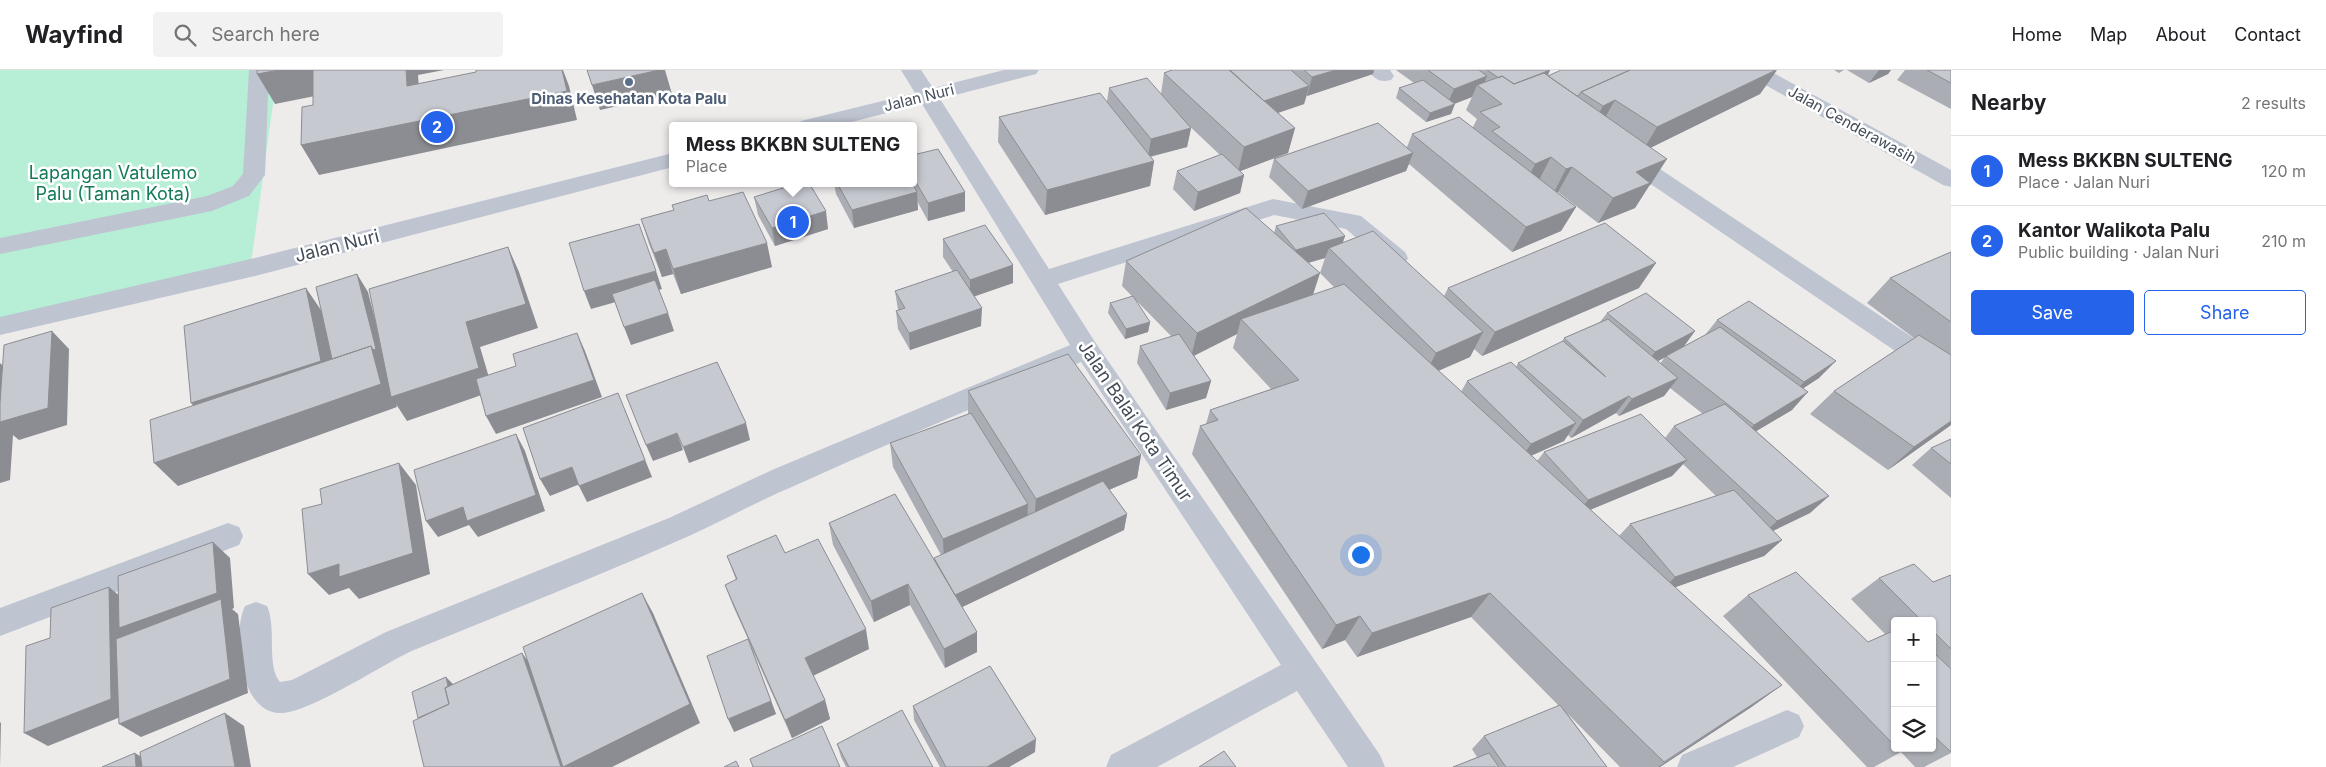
<!DOCTYPE html>
<meta charset="utf-8">
<style>
:root{--surface:#fff;--page:#f2f2f2;--text:#202124;--muted:#757577;--line:#e0e0e0;--accent:#2563eb}
body{margin:0;font-family:Inter,sans-serif;background:var(--page);color:var(--text)}
.controls{position:absolute;right:15px;bottom:15px;display:grid;overflow:hidden;border-radius:5px;box-shadow:0 1px 4px #0004}
.controls button{width:45px;height:45px;display:grid;place-items:center;padding:0;border:0;border-bottom:1px solid var(--line);background:var(--surface);color:var(--text);font:25px sans-serif}
.you{position:absolute;left:1360px;top:484px;width:18px;height:18px;margin:-12px;border:4px solid #fff;border-radius:50%;background:#1a73e8;box-shadow:0 0 0 8px #1a73e833}
.badge{display:grid;place-items:center;width:32px;height:32px;border-radius:50%;background:var(--accent);color:#fff;font-size:16px;font-weight:700}
.pin{position:absolute;translate:-50% -50%;border:2px solid #fff;box-shadow:0 1px 5px #0006}
.popup{position:absolute;left:669px;top:52px;width:248px;height:65px;box-sizing:border-box;display:grid;place-content:center;border-radius:5px;background:var(--surface);filter:drop-shadow(0 1px 4px #0005);font-size:16px;white-space:nowrap;color:var(--muted)}
.popup b{font-size:19px;color:var(--text)}
.popup::after{content:'';position:absolute;left:50%;top:100%;margin-left:-10px;border:10px solid transparent;border-top-color:var(--surface)}
.list{margin:0;padding:0;list-style:none}
h2{display:flex;justify-content:space-between;align-items:center;height:65px;margin:0;padding:0 20px;font-size:21px}
h2 small{font-size:16px;font-weight:400;color:var(--muted)}
.list li{display:grid;grid-template-columns:32px 1fr auto;gap:15px;align-items:center;box-sizing:border-box;height:70px;padding:0 20px;border-top:1px solid var(--line)}
.list b{display:block;font-size:19px;white-space:nowrap}
.list p{margin:0;font-size:16px;white-space:nowrap;color:var(--muted)}
.list em{font-size:16px;font-style:normal;color:var(--muted)}
.actions{display:flex;gap:10px;padding:15px 20px}
.actions a{flex:1;padding:11px 0;border:1px solid var(--accent);border-radius:5px;text-align:center;font-size:18px;color:var(--accent)}
.actions .main{background:var(--accent);color:#fff}
.icon{flex:none;width:28px;height:28px;fill:none;stroke:currentColor;stroke-width:2;stroke-linecap:round;stroke-linejoin:round}
.map{position:relative;flex:none;width:1951px;height:697px;overflow:hidden}
header{display:flex;align-items:center;gap:30px;box-sizing:border-box;height:70px;padding:0 25px;background:var(--surface);border-bottom:1px solid var(--line)}
header strong{font-size:24px}
nav{display:flex;gap:28px;margin-inline-start:auto;font-size:18px}
.search{width:350px;height:45px;background:var(--page);display:flex;align-items:center;gap:12px;box-sizing:border-box;padding:0 18px;border-radius:5px;color:var(--muted);font-size:19px}
main{display:flex}
aside{flex:1;background:var(--surface)}
.map>svg:first-child{display:block}
.green{fill:#b7eed6}
.lines{fill:none;stroke-linecap:round;stroke-linejoin:round}
.minor{fill:#bec5d1;fill-rule:evenodd}
.wall{fill:#abadb4;fill-rule:evenodd}
.shaded-wall{fill:#8b8d92}
.building{fill:#c7c9d1;stroke:#8b8d92}
.service-dot{fill:#5c6f8a;stroke:#fff;stroke-width:2}
.labels{text-anchor:middle;stroke-width:5;stroke-linejoin:round;paint-order:stroke}
.far-street-label{font-size:15px;fill:#434b59;stroke:#fff}
.far-service-label{font-size:15px;font-weight:bold;fill:#4e5e75;stroke:#fff}
.park-label{font-size:18px;fill:#147a58;stroke:#fff}
.street-label{font-size:18px;fill:#434b59;stroke:#fff}
</style>
<header>
<strong>Wayfind</strong>
<div class="search"><svg class="icon" aria-label="search" viewBox="0 0 24 24"><circle cx="10" cy="10" r="6"/><path d="M15 15l6 6"/></svg>Search here</div>
<nav><a>Home</a><a>Map</a><a>About</a><a>Contact</a></nav>
</header>
<main>
<div class="map">
<svg width="1951" height="697" viewBox="0 0 1951 697">
<rect width="100%" height="100%" fill="#eeebeb"/>
<path class="green" d="M0,0H270L275,19L251,194L0,260Z"/>
<g class="lines">
<path class="minor" d="M249,0H269L265,105L249,126L212,141L0,184V168L207,126L233,116L243,104Z
M901,0H921L933,18L1004,0H1039L1036,4L940,29L1049,199L1273,129L1361,146L1405,182L1408,188L1405,194L1396,196L1387,194L1346,159L1274,145L1058,214L1095,272L1380,685L1385,697H1348L1297,621L1157,697H1106L1111,685L1281,595L1081,292C985,333 889,373 794,416C758,431 724,450 689,466C599,506 506,542 414,580C384,593 306,646 278,643C239,640 232,563 245,536L256,532L267,536C277,557 266,596 280,612L292,610L386,562L669,448L772,400L1070,275L922,34L836,56H798L801,51L915,23Z
M1368,0H1390L1394,6L1391,10C1380,13 1374,9 1368,0Z
M1743,0H1768L1951,100V117L1943,115L1746,4Z
M1625,79L1633,81L1951,293V316L1942,313L1617,91L1614,86L1617,81Z
M673,83V97L259,205L0,265V247L259,187Z
M228,453L239,457L243,466L239,475L0,566V538Z
M1787,640L1799,645L1804,656L1799,667L1733,697H1677L1682,685Z"/>
</g>
<path class="wall" d="M1172,0H1374L1373,4L1307,26V25L1304,34L1278,43L1295,58L1288,83L1240,101L1244,105L1240,123L1194,141L1173,119L1177,101L1220,85L1182,49L1191,58L1187,77L1150,87L1154,91L1150,116L1045,145L998,72L999,47L1107,31L1109,18L1161,24L1164,3Z
M1396,0H1550L1548,6L1777,0L1760,24L1650,78L1651,114L1649,116L1635,138L1598,153L1558,122H1557L1576,137L1561,161L1512,182L1409,94L1406,101L1302,139L1269,107L1274,89L1407,77L1412,64L1473,57L1477,49L1466,40L1472,27L1454,34L1451,44L1426,52L1396,28L1399,18L1414,13Z
M1834,0H1844L1839,3Z
M1847,0H1891L1888,4L1869,13Z
M1905,0H1951V39L1897,10Z
M913,85L965,141L928,151L917,131L918,140L854,158L836,124L834,113H913Z
M754,127L828,159L775,176L758,145Z
M709,131L772,197L681,224L673,204L662,207L649,174L641,149L674,140L672,135Z
M1276,156L1345,166L1343,173L1444,226L1448,218H1639L1482,286L1474,279L1470,287L1438,301L1461,322L1467,311L1516,297L1518,293L1562,272L1564,268L1600,252L1607,243L1695,261L1683,277L1705,265L1717,250L1819,308L1803,318L1792,340L1756,361L1829,426L1810,443L1773,461L1782,470L1764,486L1675,517L1782,615L1750,638L1660,697H1620L1567,643L1607,697H1453L1477,687L1472,679L1484,666L1559,636L1471,547L1357,587L1345,570L1322,579L1192,384L1200,356L1206,354L1210,340L1271,319L1233,278L1237,264L1194,286L1211,311L1206,328L1166,340L1137,293L1140,276L1172,267L1122,216L1126,191L1274,163ZM1325,188L1320,203L1335,218L1313,225L1308,193ZM1665,287L1660,294L1658,291ZM1670,318L1703,344L1674,356L1665,368L1544,382L1537,391L1531,386L1564,371L1568,365L1571,368L1616,343L1619,346L1664,326ZM1683,394L1716,426L1630,454L1619,466L1590,440L1672,406Z
M943,169L1013,195V213L974,226L981,256L910,280L898,259L896,241L898,240L895,221L953,202L943,187Z
M1951,182V355L1888,400L1810,344L1834,321L1914,268L1867,233L1890,208Z
M1110,233L1150,252L1148,262L1125,269L1108,243Z
M968,321L1141,385L1137,408L1109,420L1127,444L1124,460L962,537L977,582L945,598L910,535L874,552L833,475L829,453L934,489L941,485L893,397L890,373L968,344Z
M1951,369V428L1912,395L1931,378Z
M785,483L869,579L813,606L825,630L830,649L792,668L752,579L776,644L734,662L748,569L733,536L725,515L736,510L727,486Z
M1951,505V683L1924,697H1915L1901,682L1874,697H1867L1723,546L1748,525L1868,572L1885,564L1851,529L1879,508L1933,512ZM1895,551H1932V678H1895Z
M913,636L1035,682L1009,697H940L914,650Z
M837,674L933,697H846L841,687Z"/>
<path class="shaded-wall" d="M279,0H317L330,23L275,34L257,4Z
M406,0H444L418,5L421,46L407,16Z
M562,0H563L569,16L577,50L319,105L301,75Z
M659,0H665L672,24L600,40L592,15Z
M1336,0H1374L1373,4L1307,26L1312,7Z
M1550,0L1546,8L1512,16Z
M1777,0L1760,24L1642,82L1657,57Z
M1879,0H1891L1888,4L1869,13Z
M1487,6L1482,19L1477,15L1472,27L1446,37L1454,19Z
M1309,16L1304,34L1260,49L1264,31Z
M1615,30L1601,55L1589,61L1603,36Z
M1455,34L1451,44L1426,52L1430,43Z
M1191,58L1187,77L1148,87L1151,69Z
M1295,58L1288,83L1238,102L1244,77Z
M1413,83L1406,101L1302,139L1308,121Z
M1551,87L1538,112L1523,119L1535,94Z
M1667,89L1651,114L1649,116L1635,138L1598,153L1613,128L1636,102Z
M1154,91L1150,116L1045,145L1047,120Z
M1572,97L1558,122L1553,124L1566,99Z
M1244,105L1240,123L1194,141L1198,122Z
M917,122L918,140L854,158L852,140Z
M965,122V141L928,151V133Z
M1576,137L1561,161L1512,182L1526,157Z
M826,141L828,159L775,176L772,158Z
M1345,166L1338,184L1329,178L1325,188L1290,198L1296,180Z
M767,173L772,197L681,224L673,199Z
M508,177L519,202L538,258L480,277L493,321L407,351L396,334L397,337L178,416L154,393L213,357L191,333L306,218L323,243L357,204L368,222L387,296L466,252Z
M666,179L673,204L662,207L654,183Z
M1656,193L1639,218L1482,286L1495,262Z
M1013,195V213L970,228V210Z
M656,201L662,219L591,239L584,221Z
M1320,203L1312,228L1241,249L1237,264L1191,287L1197,263Z
M982,238L981,256L910,280L909,263Z
M668,243L674,261L631,275L624,257Z
M1150,252L1148,262L1125,269L1126,259Z
M52,261L69,279L67,355L19,370L13,365L10,410L0,413V293L17,309Z
M1695,261L1682,279L1642,299L1655,282Z
M1483,262L1470,287L1424,307L1436,283Z
M577,263L585,281L602,327L496,364L486,346Z
M1836,291L1819,308L1787,329L1804,312Z
M1678,308L1664,326L1619,346L1632,329Z
M1211,311L1206,328L1166,340L1170,323Z
M1808,322L1792,340L1738,372L1754,355Z
M1629,326L1616,343L1571,368L1583,350Z
M625,340L652,407L587,432L579,416Z
M1951,351V355L1888,400L1914,377Z
M746,353L750,370L689,393L683,377Z
M1576,353L1564,371L1519,391L1531,374Z
M677,363L683,380L653,391L646,375Z
M516,364L525,381L545,441L478,467L469,455L438,467L426,451Z
M1141,385L1137,408L1034,451L1036,429Z
M1687,390L1672,406L1575,446L1588,430Z
M399,393L416,415L430,504L359,529L349,518L329,525L308,504L339,494Z
M572,397L580,414L550,426L540,409Z
M1829,426L1810,443L1760,467L1777,451Z
M1028,434L1027,456L944,491L943,469Z
M1127,444L1124,460L956,540L955,525Z
M1782,470L1764,486L1659,523L1675,507Z
M213,472L230,488L234,538L232,539L238,544L248,623L141,667L119,654L133,642L48,676L24,663L109,517L128,533Z
M908,514L910,535L874,552L871,531Z
M642,523L653,543L700,653L612,697H561L522,583L536,602Z
M1490,523L1471,547L1357,587L1372,563Z
M1360,546L1345,570L1322,579L1336,555Z
M866,559L869,579L810,607L805,588Z
M977,562V582L945,598L944,579Z
M446,607L453,614L428,666Z
M1782,615L1750,638L1660,697H1658Z
M825,630L830,649L792,668L785,650Z
M771,631L776,644L734,662L728,649Z
M225,643L244,656L251,697H235Z
M0,652L1,653L0,697Z
M1036,669L1035,682L1009,697H987Z
M135,683L156,696V697H136Z"/>
<path class="building" d="M257,0H279L257,4Z
M313,0H406L407,16L476,2V0H562L567,21L301,75L302,37L313,35Z
M587,0H659L592,15Z
M1172,0H1229L1295,58L1244,77L1164,3Z
M1230,0H1291L1309,16L1264,31Z
M1304,0H1336L1312,7Z
M1428,0H1479L1487,6L1454,19Z
M1487,0H1550L1514,14L1502,6L1499,8Z
M1561,0H1630L1581,22L1579,25L1577,26L1548,6Z
M1630,0H1776L1657,57L1615,30L1603,36L1581,22Z
M1927,0H1951V13Z
M1544,3L1667,89L1636,102L1650,113L1613,128L1572,97L1566,99L1551,87L1535,94L1492,61L1500,57L1480,42L1502,34L1477,15L1502,6L1514,14Z
M1147,8L1191,58L1151,69L1109,18Z
M1423,10L1455,34L1430,43L1399,18Z
M1100,23L1154,91L1047,120L999,47Z
M1459,47L1576,137L1526,157L1412,64Z
M1378,53L1413,83L1308,121L1274,89Z
M938,79L965,122L928,133L913,107V85Z
M1222,84L1244,105L1198,122L1177,101Z
M799,113H809L826,141L772,158L754,127Z
M837,113H912L917,122L852,140Z
M743,122L767,173L673,199L666,179L654,183L641,149L674,140L672,135L707,125L709,131Z
M1246,138L1320,203L1197,263L1126,191Z
M1324,143L1345,166L1296,180L1276,156Z
M1605,153L1656,193L1495,262L1448,218Z
M639,154L656,201L584,221L569,173Z
M985,155L1013,195L970,210L943,169Z
M1373,161L1483,262L1436,283L1329,178Z
M508,177L526,234L466,252L479,298L391,327L369,219Z
M1951,182V252L1890,208Z
M957,200L982,238L909,263L896,241L905,238L895,221Z
M357,204L376,279L373,280L371,276L332,289L316,217Z
M655,210L668,243L624,257L612,224Z
M1344,214L1782,615L1664,692L1490,523L1372,563L1360,546L1336,555L1200,356L1218,350L1210,340L1299,310L1241,249Z
M306,218L321,291L191,333L184,256Z
M1646,223L1695,261L1655,282L1607,243Z
M1133,226L1150,252L1126,259L1110,233Z
M1749,231L1836,291L1804,312L1717,250Z
M1608,249L1678,308L1632,329L1629,326L1583,350L1518,293L1563,271L1606,307L1564,268Z
M1720,257L1808,322L1754,355L1666,286Z
M52,261L48,338L0,352V333L4,275Z
M577,263L594,310L486,346L476,309L516,296L513,284Z
M1179,264L1211,311L1170,323L1140,276Z
M1919,265L1951,285V351L1914,377L1834,321Z
M371,276L381,314L154,393L150,350Z
M1068,284L1141,385L1036,429L968,321Z
M717,292L746,353L683,377L677,363L646,375L626,325Z
M1511,292L1576,353L1531,374L1467,311Z
M618,323L645,390L579,416L572,397L540,409L523,358Z
M1725,334L1829,426L1777,451L1674,356Z
M971,343L1028,434L943,469L890,373Z
M1641,344L1687,390L1588,430L1544,382Z
M516,364L536,425L467,451L463,437L426,451L414,400Z
M1951,369V394L1931,378Z
M399,393L413,483L339,507V494L308,504L302,439L322,434L320,419Z
M1103,411L1127,444L955,525L934,488Z
M1734,420L1782,470L1675,507L1630,454Z
M895,424L977,562L944,579L908,514L871,531L829,453Z
M776,465L785,483L818,469L866,559L805,588L825,630L785,650L725,515L737,509L727,486Z
M213,472L217,523L119,558L118,506Z
M1914,494L1933,512L1951,505V579L1932,560V551H1922L1879,508Z
M1796,502L1868,572L1895,560V676L1748,525Z
M109,517L111,629L24,663L26,576L50,568L51,538Z
M642,523L690,634L563,697L523,577Z
M221,529L230,609L119,654L116,569Z
M748,569L771,631L728,649L707,586Z
M1932,581L1951,599V682L1933,665H1932Z
M522,583L561,697H424L413,651L449,634L445,618Z
M990,596L1036,669L987,697H946L913,636Z
M446,607L448,616L445,618L449,634L418,648L412,622Z
M1560,635L1607,697H1506L1484,666Z
M902,640L933,697H849L837,674Z
M225,643L235,697H142L140,682Z
M822,656L840,697H753L750,689Z
M1897,678H1908L1901,682Z
M1224,681L1236,697H1199Z
M135,683L136,697H102Z
M1489,683L1499,697H1453Z
M736,691L739,697H724Z"/>
<circle class="service-dot" cx="629" cy="12" r="5"/>
<g class="labels">
<g class="far-street-label">
<text transform="translate(919 28) rotate(-14)" y="5">Jalan Nuri</text>
<text transform="translate(1852 55) rotate(29)" y="5">Jalan Cenderawasih</text>
</g>
<g class="far-service-label">
<text x="629" y="34">Dinas Kesehatan Kota Palu</text>
</g>
<g class="park-label">
<text x="113" y="109">Lapangan Vatulemo<tspan x="113" dy="21">Palu (Taman Kota)</tspan></text>
</g>
<g class="street-label">
<text transform="translate(337 176) rotate(-14)" y="6">Jalan Nuri</text>
<text transform="translate(1135 351) rotate(56)" y="6">Jalan Balai Kota Timur</text>
</g>
</g>
</svg>
<div class="controls">
<button>+</button>
<button>−</button>
<button><svg class="icon" aria-label="layers" viewBox="0 0 24 24"><path d="M12 4l9 5-9 5-9-5zM3 14l9 5 9-5"/></svg></button>
</div>
<div class="you"></div>
<div class="pin badge" style="left:793px;top:152px">1</div>
<div class="popup"><b>Mess BKKBN SULTENG</b>Place</div>
<div class="pin badge" style="left:437px;top:57px">2</div>
</div>
<aside>
<h2>Nearby<small>2 results</small></h2>
<ul class="list">
<li><span class="badge">1</span><div><b>Mess BKKBN SULTENG</b><p>Place · Jalan Nuri</p></div><em>120 m</em></li>
<li><span class="badge">2</span><div><b>Kantor Walikota Palu</b><p>Public building · Jalan Nuri</p></div><em>210 m</em></li>
</ul>
<div class="actions"><a class="main">Save</a><a>Share</a></div>
</aside>
</main>
